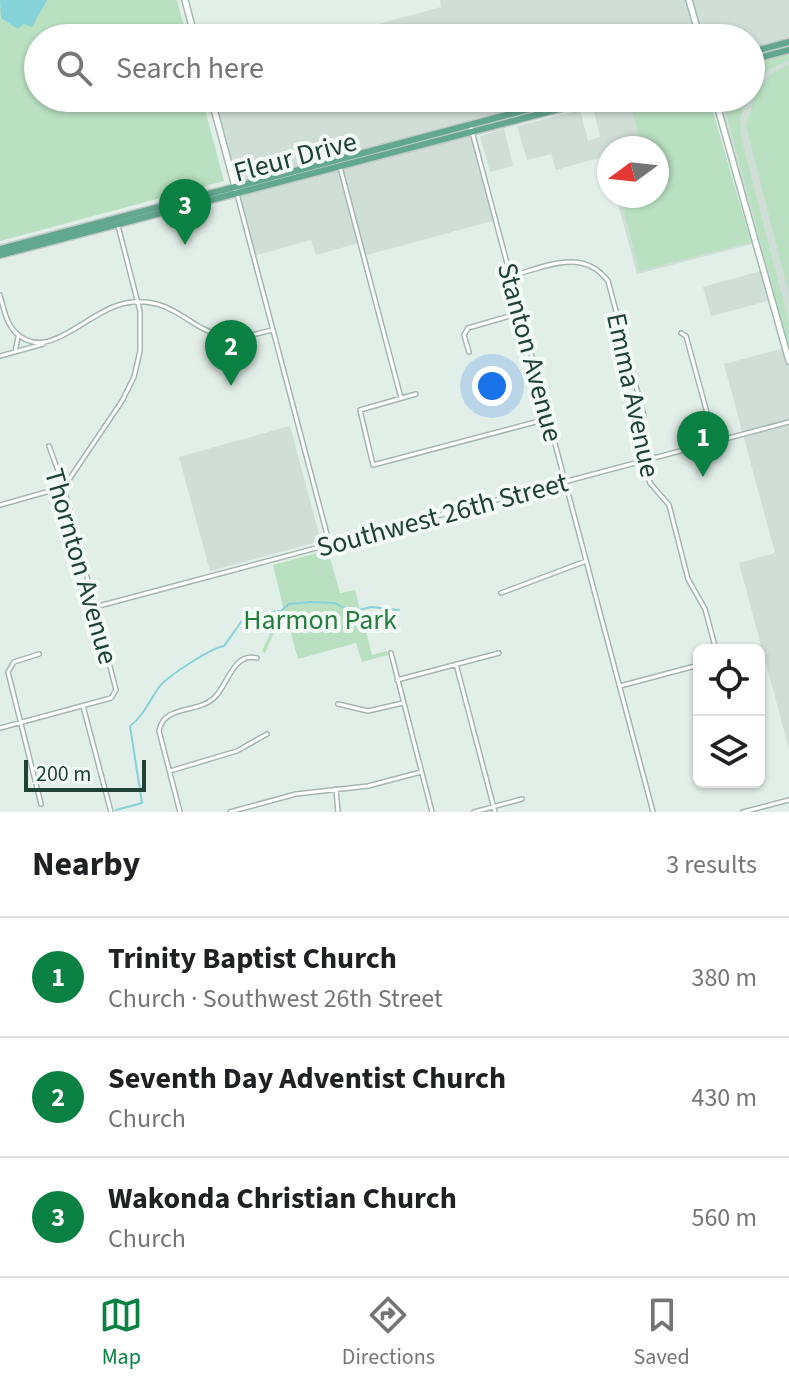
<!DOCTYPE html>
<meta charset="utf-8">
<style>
:root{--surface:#fff;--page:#f6f6f6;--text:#202124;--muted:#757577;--line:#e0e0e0;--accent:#0b8043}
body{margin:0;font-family:"Source Sans 3",sans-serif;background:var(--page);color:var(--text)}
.controls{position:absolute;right:24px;bottom:24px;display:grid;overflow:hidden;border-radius:12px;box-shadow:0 2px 6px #0004}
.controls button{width:72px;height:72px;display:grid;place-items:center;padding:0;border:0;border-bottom:2px solid var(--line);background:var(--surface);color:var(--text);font:40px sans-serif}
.compass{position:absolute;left:597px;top:136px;width:72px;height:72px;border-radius:50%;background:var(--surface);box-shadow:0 2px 6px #0004;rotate:255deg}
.scale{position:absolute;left:24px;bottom:20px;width:122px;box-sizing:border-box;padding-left:8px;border:4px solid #204136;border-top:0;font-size:22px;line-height:28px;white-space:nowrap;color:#204136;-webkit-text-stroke:6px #f3faf6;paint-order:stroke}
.you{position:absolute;left:492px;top:386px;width:28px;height:28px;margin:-20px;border:6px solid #fff;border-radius:50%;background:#1a73e8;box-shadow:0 0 0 12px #1a73e833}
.badge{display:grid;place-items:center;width:52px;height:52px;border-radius:50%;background:var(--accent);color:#fff;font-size:26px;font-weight:700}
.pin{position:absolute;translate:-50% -66px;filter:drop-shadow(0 2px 4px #0008)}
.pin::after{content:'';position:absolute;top:42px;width:28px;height:24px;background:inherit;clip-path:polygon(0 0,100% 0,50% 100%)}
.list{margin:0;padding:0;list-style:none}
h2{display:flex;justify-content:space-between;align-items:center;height:104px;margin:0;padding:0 32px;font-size:34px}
h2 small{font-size:26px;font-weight:400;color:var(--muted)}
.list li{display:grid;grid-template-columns:52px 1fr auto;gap:24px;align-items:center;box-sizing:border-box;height:120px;padding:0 32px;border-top:2px solid var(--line)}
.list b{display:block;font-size:30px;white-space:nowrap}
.list p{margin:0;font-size:26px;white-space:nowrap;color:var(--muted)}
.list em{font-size:26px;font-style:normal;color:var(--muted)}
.icon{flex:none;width:44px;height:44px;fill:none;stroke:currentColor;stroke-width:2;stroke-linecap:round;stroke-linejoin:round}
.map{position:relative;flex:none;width:789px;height:812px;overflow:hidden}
.search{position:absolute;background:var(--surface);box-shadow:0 2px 6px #0004;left:24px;right:24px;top:24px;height:88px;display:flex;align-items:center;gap:20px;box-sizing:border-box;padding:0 28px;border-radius:44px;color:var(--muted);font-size:30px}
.sheet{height:464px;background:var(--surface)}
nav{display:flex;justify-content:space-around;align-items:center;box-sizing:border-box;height:112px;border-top:2px solid var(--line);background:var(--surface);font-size:22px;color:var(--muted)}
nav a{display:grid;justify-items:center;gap:4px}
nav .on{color:var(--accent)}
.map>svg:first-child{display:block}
.built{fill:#d0ded7}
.green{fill:#b9e1c1}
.water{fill:#85d2d9}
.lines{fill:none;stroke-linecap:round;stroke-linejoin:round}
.stream{stroke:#85d2d9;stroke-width:2}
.street-casing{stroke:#a4b7af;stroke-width:6}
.secondary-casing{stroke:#9fbbaf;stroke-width:8}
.primary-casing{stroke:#c1cac7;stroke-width:9}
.street{stroke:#fff;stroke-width:3}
.secondary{stroke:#fff;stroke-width:5}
.primary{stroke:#62a891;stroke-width:6}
.labels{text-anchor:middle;stroke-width:8;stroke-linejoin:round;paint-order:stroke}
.street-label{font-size:28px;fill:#204136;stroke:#f3faf6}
.park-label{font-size:28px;fill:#257d40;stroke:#f3faf6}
</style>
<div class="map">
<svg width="789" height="812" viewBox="0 0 789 812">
<rect width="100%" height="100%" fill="#e2eee8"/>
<path class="built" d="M440,0H789V42L751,52V38H374L371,26L441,7Z
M789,50V420L767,428L789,425V749L739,563L775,553L724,364L785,348L772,300L711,316L703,287L764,270L715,98H751V60Z
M211,98H571L234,185Z
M627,98H707L752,244L637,274L616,196H657V148H609V170L605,156L556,170L551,154L527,160L517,126L580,110L588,141L600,137L593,107Z
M504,129L513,166L490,172L480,136Z
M473,132L496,220L363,256L359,243L316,255L311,240L253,256L237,194Z
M290,426L321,541L210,571L179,457Z"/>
<path class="green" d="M0,0H177L187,38H38V98H202L224,181L0,241Z
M789,53V60L768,70L751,88V63Z
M789,65V294L746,126L756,91L772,73Z
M629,98H709L751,242L639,271L620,196H657V148H642Z
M722,98H746L740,119L741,137L789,323V348Z
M328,550L340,593L355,590L372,655L387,651L388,655L362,662L356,643L298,659L287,619L279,621L265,653L262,651L277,618L285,615L273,565Z"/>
<path class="water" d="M0,0H47L32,27L24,24L18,29L1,18Z"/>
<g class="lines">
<path class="stream" d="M116,810L142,803L130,726C143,717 150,699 160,686C168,676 211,648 224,646L246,615L281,611L289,604L311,602L335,603L351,612L371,607L399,610"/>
<g class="street-casing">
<path id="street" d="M470,124L653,812
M340,167L401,398
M237,194L329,542
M511,276C545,267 583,247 608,281L644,416L640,442L643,461L650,483L669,505L688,579L705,609L716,650
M0,295C5,315 9,337 33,342C62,348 98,304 133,302C176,299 190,330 224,336C241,339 256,334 272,330
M681,333L686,336L715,442
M15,352L18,337
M469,352L464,335L468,328L520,313
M0,356L43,344
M416,394L360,410L373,465L547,419
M0,505L64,487L122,401L134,377L140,351V311L116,218
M501,593L586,561
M95,607L789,422
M391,653L432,812
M39,654L14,662L8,672L41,804
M456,664L495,812
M397,680L499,653
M620,686L699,665
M338,704L368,711L403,703
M83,706L111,812
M0,728L111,698L116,690L64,487L49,446
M170,771L237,751L267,734
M336,789L338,812
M180,812L159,731C164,704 197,714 214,698C228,685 233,652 257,658
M230,812L296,794L368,786L421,772
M474,812L522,799
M743,812L789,800"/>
</g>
<g class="secondary-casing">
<path id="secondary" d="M185,0L195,38
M689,0L700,38
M211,98L236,190
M715,98L789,361"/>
</g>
<g class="primary-casing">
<path id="primary" d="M751,52L789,42
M751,60L789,50
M0,249L571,98
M0,255L601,98"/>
</g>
<use href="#street" class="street"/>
<use href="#secondary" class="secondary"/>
<use href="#primary" class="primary"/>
</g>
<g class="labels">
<g class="street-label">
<text transform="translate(295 156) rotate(-15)" y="10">Fleur Drive</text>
<text transform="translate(531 352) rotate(75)" y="10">Stanton Avenue</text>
<text transform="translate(634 395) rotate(78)" y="10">Emma Avenue</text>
<text transform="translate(442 514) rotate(-15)" y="10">Southwest 26th Street</text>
<text transform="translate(82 566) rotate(74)" y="10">Thornton Avenue</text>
</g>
<g class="park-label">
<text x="320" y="629">Harmon Park</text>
</g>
</g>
</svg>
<div class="controls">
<button><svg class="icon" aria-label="locate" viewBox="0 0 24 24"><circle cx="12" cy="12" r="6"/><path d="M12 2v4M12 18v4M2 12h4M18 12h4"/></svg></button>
<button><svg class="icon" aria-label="layers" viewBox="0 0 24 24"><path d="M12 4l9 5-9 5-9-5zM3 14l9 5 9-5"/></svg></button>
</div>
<svg class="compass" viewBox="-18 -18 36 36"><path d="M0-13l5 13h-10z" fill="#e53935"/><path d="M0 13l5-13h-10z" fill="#757577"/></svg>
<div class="scale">200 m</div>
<div class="you"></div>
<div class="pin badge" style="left:703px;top:477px">1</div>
<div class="pin badge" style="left:231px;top:386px">2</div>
<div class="pin badge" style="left:185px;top:245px">3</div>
<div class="search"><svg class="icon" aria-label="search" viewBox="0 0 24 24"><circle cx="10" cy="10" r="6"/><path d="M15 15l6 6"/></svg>Search here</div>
</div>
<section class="sheet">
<h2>Nearby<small>3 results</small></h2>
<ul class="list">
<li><span class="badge">1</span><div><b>Trinity Baptist Church</b><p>Church · Southwest 26th Street</p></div><em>380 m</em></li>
<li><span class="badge">2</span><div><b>Seventh Day Adventist Church</b><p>Church</p></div><em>430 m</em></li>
<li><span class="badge">3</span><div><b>Wakonda Christian Church</b><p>Church</p></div><em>560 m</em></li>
</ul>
</section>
<nav>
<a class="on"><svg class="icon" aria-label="map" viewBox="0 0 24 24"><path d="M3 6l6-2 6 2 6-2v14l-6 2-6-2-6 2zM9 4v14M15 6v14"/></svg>Map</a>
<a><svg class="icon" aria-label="directions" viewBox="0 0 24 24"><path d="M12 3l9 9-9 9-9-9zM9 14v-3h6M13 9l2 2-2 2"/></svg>Directions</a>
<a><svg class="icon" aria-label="saved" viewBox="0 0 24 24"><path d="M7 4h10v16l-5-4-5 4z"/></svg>Saved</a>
</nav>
